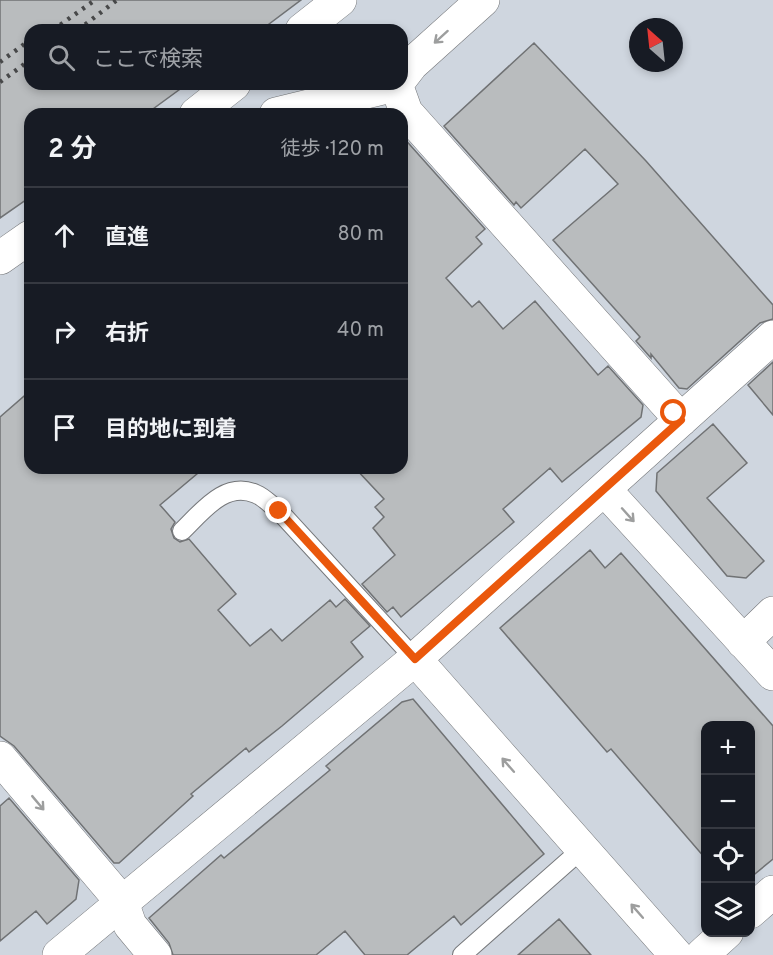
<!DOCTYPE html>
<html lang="ja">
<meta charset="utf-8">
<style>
:root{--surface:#171b24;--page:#20242c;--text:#f1f3f6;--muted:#9ea1a6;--line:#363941}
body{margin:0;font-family:Overpass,"Noto Sans JP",sans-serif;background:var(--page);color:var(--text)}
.controls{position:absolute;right:18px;bottom:18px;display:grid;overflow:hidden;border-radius:12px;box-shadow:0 3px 9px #0003}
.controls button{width:54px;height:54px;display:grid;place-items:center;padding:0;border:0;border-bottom:2px solid var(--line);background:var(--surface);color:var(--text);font:30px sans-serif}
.compass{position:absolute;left:629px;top:18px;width:54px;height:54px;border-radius:50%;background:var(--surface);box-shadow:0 3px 9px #0003;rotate:333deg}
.stop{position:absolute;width:18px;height:18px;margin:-14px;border:4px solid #ea580c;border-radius:50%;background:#fff}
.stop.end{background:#ea580c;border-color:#fff;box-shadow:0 2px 6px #0008}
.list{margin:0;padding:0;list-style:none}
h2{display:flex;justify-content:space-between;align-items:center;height:78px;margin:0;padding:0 24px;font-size:26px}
h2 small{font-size:20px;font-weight:400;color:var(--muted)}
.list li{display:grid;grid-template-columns:39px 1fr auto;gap:18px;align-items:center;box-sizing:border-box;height:96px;padding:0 24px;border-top:2px solid var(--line)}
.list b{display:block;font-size:22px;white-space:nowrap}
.list em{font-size:20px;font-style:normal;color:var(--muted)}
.icon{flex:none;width:33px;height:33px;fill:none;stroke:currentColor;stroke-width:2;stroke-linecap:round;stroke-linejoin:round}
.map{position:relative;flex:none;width:773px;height:955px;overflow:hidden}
.search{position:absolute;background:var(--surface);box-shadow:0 3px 9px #0003;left:24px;top:24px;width:384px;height:66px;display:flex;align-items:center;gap:15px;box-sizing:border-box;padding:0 21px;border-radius:18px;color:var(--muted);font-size:22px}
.panel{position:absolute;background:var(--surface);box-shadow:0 3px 9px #0003;left:24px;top:108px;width:384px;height:366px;border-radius:18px}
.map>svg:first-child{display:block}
.built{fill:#cfd6df;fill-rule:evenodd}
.building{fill:#b9bcbe;stroke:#707274;stroke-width:1.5}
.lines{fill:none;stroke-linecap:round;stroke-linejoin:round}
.service-casing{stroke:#76787b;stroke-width:20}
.minor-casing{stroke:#76787b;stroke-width:34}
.tertiary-casing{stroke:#76787b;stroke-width:34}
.service{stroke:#fff;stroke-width:18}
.minor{stroke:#fff;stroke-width:33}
.tertiary{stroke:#fff;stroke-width:33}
.rail{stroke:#474849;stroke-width:4.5;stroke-dasharray:3 6;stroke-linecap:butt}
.oneway{stroke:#9d9e9e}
.route{stroke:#ea580c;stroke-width:8}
</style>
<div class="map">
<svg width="773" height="955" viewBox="0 0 773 955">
<rect width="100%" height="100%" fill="#dfe1e4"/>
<path class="built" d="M0,0H773V955H0ZM638,27H674V63H638ZM30,30H402V84H30ZM30,114H402V468H30ZM706,726H750V932H706Z"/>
<path class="building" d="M0,0H301L261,30H30V84H187L146,114H30V197L0,218Z
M534,43L646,161L773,305V319L760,323L687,389L679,388L651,354V358L636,341L640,337L553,240L618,184L585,149L521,208L516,202L514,205L444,126Z
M402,136L485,229L476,237L482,244L446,278L472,307L479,301L503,329L535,301L598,375L608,366L643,405L641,417L562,482L550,468L503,509L514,522L401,617L393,607L387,612L362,584L395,555L373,528L384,517L375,507L384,499L355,468H402Z
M773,362V415L748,385Z
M30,391V468H204L160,505L175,522L171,529L174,538L180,542L189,539L236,594L218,610L250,646L271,629L282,641L330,600L336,607L345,599L370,626L351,642L363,657L282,726L249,752L246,748L191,794L193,796L119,863H114L14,746L0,736V417Z
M713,424L747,463L707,498L764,561L746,578L727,576L656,491L657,473Z
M590,550L605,568L621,553L773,726V859L750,878V726H705V858L611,749L607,752L500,628Z
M413,699L544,854L461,925L454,916L407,955H365L345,931L316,955H173L169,943L149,918L221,855L224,858L330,770L326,766L402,702Z
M9,798L79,880L76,899L47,924L36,911L0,941V806Z
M559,919L591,955H518Z"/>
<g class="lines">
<g class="service-casing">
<path id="service" d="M182,531C202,512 225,480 256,494C264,497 272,506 279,511L415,659
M462,955L582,849"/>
</g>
<g class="minor-casing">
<path id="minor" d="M302,30L340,0
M402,77L412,64L483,0
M396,84L406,112L681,420
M196,114L234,84
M604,489L773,337
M743,642L773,613
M0,758L122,902L130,925L155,955
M750,912L773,892
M676,955L415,659L604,489L773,674
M702,955L727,932"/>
</g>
<g class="tertiary-casing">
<path id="tertiary" d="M276,114L395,85
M0,258L30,237
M59,955L415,659"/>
</g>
<use href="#service" class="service"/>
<use href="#minor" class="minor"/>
<use href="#tertiary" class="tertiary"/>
<path class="rail" d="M53,30L95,0
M78,30L117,0
M0,62L30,40
M0,82L30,60"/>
</g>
<defs><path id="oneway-shaft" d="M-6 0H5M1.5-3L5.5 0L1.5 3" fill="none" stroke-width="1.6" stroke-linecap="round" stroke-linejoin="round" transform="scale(1.5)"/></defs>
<g class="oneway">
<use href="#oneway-shaft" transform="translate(441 37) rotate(138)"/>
<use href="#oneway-shaft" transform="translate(628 515) rotate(48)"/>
<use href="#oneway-shaft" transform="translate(508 765) rotate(-131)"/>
<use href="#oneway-shaft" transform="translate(38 803) rotate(50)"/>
<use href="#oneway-shaft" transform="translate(637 911) rotate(-131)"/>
</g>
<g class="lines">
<path class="route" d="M279,511L415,659L681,420L674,413"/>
</g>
</svg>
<div class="controls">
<button>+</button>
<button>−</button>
<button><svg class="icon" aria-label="locate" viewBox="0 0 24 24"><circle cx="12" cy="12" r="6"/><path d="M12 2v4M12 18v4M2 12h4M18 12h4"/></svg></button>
<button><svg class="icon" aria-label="layers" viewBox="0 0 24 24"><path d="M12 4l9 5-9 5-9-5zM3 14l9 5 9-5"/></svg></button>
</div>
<svg class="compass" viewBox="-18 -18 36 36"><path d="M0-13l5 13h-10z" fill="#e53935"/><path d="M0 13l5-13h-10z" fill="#9ea1a6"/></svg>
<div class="stop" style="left:674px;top:413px"></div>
<div class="stop end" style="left:279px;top:511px"></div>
<div class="search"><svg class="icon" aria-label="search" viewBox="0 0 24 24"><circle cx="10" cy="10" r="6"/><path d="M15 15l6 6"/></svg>ここで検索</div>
<section class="panel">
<h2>2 分<small>徒歩 · 120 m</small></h2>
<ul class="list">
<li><svg class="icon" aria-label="ahead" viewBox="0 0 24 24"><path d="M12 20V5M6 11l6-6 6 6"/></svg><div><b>直進</b></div><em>80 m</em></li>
<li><svg class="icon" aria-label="right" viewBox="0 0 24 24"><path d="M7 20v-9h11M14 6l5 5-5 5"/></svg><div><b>右折</b></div><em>40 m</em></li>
<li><svg class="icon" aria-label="arrive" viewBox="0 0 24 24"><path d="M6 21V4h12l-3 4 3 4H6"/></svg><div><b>目的地に到着</b></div></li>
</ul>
</section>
</div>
